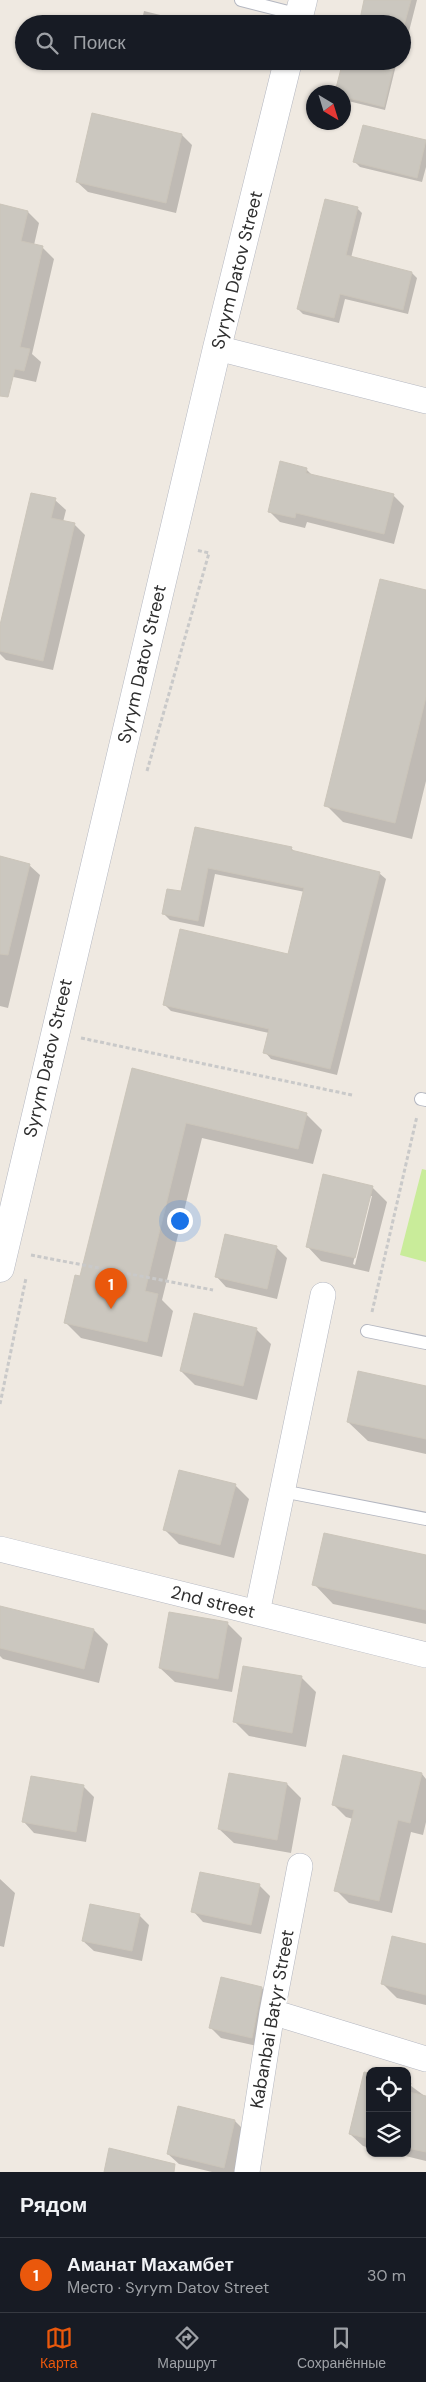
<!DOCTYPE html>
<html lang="ru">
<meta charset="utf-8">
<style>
:root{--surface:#171b24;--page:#20242c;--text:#f1f3f6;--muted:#9ea1a6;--line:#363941;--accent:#ea580c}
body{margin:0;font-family:"DM Sans",sans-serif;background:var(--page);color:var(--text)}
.controls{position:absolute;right:15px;bottom:15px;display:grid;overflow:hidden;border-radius:10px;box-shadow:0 1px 4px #0004}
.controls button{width:45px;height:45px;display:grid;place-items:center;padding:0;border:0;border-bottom:1px solid var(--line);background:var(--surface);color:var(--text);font:25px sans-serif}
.compass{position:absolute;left:306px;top:85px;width:45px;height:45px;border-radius:50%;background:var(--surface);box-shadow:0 1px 4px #0004;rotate:142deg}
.you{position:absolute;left:179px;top:1220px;width:18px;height:18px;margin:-12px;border:4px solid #fff;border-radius:50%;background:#1a73e8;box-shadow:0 0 0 8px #1a73e833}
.badge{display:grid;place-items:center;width:32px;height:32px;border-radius:50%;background:var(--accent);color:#fff;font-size:16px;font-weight:700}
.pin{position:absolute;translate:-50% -41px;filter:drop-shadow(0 1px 2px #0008)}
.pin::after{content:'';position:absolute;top:26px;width:18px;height:15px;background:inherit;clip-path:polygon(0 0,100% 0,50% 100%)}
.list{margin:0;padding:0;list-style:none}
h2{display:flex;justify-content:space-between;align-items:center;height:65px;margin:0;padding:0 20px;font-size:21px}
h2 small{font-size:16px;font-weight:400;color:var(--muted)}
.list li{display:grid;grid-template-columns:32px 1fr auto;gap:15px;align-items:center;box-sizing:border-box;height:75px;padding:0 20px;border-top:1px solid var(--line)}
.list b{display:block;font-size:19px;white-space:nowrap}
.list p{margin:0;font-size:16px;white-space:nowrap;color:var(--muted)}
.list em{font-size:16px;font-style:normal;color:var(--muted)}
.icon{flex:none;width:28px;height:28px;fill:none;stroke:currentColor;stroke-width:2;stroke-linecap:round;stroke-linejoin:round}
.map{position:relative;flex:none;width:426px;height:2172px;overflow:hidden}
.search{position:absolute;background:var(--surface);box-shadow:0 1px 4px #0004;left:15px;right:15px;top:15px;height:55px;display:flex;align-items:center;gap:12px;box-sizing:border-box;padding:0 18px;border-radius:28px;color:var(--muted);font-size:19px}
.sheet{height:140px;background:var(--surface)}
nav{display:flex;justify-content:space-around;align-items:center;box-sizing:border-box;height:70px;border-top:1px solid var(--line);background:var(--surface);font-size:14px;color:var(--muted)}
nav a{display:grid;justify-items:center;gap:2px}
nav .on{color:var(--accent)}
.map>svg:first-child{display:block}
.pitch{fill:#c9ec9a}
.shadow{fill:#0003;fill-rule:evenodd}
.building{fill:#cbc7bf;stroke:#cbc5ba}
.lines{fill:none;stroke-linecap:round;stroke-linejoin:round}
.service-casing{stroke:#b4b7c1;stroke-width:14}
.minor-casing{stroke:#b4b7c1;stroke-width:26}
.secondary-casing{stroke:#b4b7c1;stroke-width:29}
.path{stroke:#c9c9c9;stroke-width:3;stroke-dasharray:4 2.5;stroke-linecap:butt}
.service{stroke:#fff;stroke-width:12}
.minor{stroke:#fff;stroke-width:25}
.secondary{stroke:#fff;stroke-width:28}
.labels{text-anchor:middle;stroke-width:4.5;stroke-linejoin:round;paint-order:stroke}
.street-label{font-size:18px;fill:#2e2e2e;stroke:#fff}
</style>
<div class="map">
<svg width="426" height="2172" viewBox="0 0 426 2172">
<rect width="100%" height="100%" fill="#efe9e1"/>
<path class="pitch" d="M422,1169L426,1170V1262L400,1255Z"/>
<path class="shadow" d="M366,0H417L405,47L402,46V24Z
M144,11L197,24H141Z
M344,61H397L385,110L344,100V92H336Z
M364,127L426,142V167L422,182L360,167L355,162Z
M182,135L192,145L176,213L88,192L77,182Z
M0,205L28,212L39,223L34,245L42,247L54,259L32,354L41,362L36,382L0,374Z
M357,208L362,213L351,258L412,273L417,278L408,314L345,299L339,323L303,314L298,309Z
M306,469L313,476L393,495L404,506L394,544L307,522L305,528L280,522L269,511Z
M55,500L66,510L63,522L74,524L85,535L53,670L6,660L0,654V631Z
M426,591V781L412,839L343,822L326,805Z
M196,828L291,848L295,852L379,873L386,879L337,1075L271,1059L265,1052L269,1033L171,1011L164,1004L289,955L305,892L215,874L204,927L170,920L164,914L182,893Z
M0,858L29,865L40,875L8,1008L0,1006Z
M132,1069L306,1114L322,1130L313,1164L202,1138L162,1300L173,1311L162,1357L81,1338L65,1322L81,1278Z
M372,1187L387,1202L369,1272L321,1261L307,1246ZM369,1196H372L355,1265L353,1264Z
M226,1236L277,1248L287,1258L277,1299L226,1287L216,1276Z
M257,1330L271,1344L257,1400L195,1385L181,1371Z
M426,1387V1454L368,1441L348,1422Z
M235,1485L249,1499L234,1558L179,1544L165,1530Z
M426,1557V1624L333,1604L314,1584Z
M0,1607L94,1630L108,1644L99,1683L3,1659L0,1656Z
M227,1623L242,1638L232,1692L175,1682L160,1668Z
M301,1677L316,1692L306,1747L249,1736L235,1722Z
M422,1774L426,1779V1822L423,1835L411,1832L392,1913L349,1903L336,1890L353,1819L346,1817L333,1804Z
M32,1777L84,1787L94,1797L86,1842L34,1833L24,1822Z
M287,1784L301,1798L291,1853L234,1843L219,1829Z
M0,1879L15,1893L4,1947L0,1946Z
M259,1885L270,1896L261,1934L203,1922L193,1911Z
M139,1915L149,1925L142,1961L94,1951L83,1941Z
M426,1945V2005L397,1998L382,1983Z
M262,1988L272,1999L262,2047L221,2038L211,2028Z
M370,2074V2148L363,2146L350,2134Z
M407,2083L426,2097V2161L393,2153H407Z
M235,2121L245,2131L235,2172H212L179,2164L168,2154Z"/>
<path class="building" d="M364,0H411L402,33V24H359Z
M343,61H395L384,107L344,97V92H335Z
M92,113L182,134L166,203L76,182Z
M363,125L426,140L417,178L353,162Z
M325,199L358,207L346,255L412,272L403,310L340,294L334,318L297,309Z
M0,204L28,211L21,241L43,246L20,347L30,349L24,371L15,369L8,397L0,396Z
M280,461L307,468L306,473L394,494L384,534L296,513L295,518L268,512Z
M31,493L56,498L51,518L75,523L43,661L0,651V625Z
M380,579L426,590V697L395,823L324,806Z
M195,827L292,847L291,850L380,872L330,1069L263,1053L269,1029L163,1005L180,929L288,954L304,888L208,868L198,921L162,914L167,889L181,891Z
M0,856L30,864L8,955L0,954Z
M132,1068L307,1113L298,1149L186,1123L145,1291L158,1294L147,1342L64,1323L75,1275L80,1276Z
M323,1174L373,1186L355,1258L306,1247Z
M225,1234L277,1246L267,1289L215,1277Z
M194,1313L257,1328L243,1386L180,1371Z
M358,1371L426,1386V1439L347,1422Z
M179,1470L236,1484L220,1545L163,1530Z
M324,1533L426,1555V1610L312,1585Z
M0,1606L94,1629L84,1669L0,1648Z
M169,1612L228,1622L218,1679L159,1668Z
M243,1666L302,1676L292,1733L233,1722Z
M343,1755L422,1773L410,1823L398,1820L379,1901L334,1891L354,1810L332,1805Z
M229,1773L287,1783L277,1840L218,1829Z
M31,1776L84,1785L76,1832L22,1822Z
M200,1872L260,1884L251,1925L191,1912Z
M90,1904L140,1914L132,1951L82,1941Z
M392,1936L426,1944V1995L381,1984Z
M221,1977L262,1987L252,2038L209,2028Z
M364,2072L370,2073V2139L349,2134Z
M407,2082L411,2083L409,2092L426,2096V2152L407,2148Z
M178,2106L235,2120L224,2168L167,2154Z
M109,2148L175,2164L174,2172H104Z"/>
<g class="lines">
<g class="service-casing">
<path id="service" d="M241,0L300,15
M421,1099L426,1100
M367,1331L426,1343
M282,1491L426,1519"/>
</g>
<g class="minor-casing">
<path id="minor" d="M217,348L426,401
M0,1549L426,1655
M257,1613L323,1295
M272,2012L426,2059
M247,2172L272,2012L300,1866"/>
</g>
<g class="secondary-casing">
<path id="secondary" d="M297,24L303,0
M0,1268L217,348L288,61"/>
</g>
<path class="path" d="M147,771L209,553L196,550
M81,1038L352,1095
M31,1255L213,1290
M372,1312L417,1116
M0,1404L26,1278"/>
<use href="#service" class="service"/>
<use href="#minor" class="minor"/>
<use href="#secondary" class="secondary"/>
</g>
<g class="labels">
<g class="street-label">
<text transform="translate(237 270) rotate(-76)" y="6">Syrym Datov Street</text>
<text transform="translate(142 664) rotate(-77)" y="6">Syrym Datov Street</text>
<text transform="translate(48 1058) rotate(-77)" y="6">Syrym Datov Street</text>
<text transform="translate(213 1602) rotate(14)" y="6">2nd street</text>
<text transform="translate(272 2019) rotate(-80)" y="6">Kabanbai Batyr Street</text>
</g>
</g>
</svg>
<div class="controls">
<button><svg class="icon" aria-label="locate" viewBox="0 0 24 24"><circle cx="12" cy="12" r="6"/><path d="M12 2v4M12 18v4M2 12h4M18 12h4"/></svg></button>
<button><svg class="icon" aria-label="layers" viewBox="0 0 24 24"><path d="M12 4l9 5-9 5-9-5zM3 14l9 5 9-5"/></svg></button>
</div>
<svg class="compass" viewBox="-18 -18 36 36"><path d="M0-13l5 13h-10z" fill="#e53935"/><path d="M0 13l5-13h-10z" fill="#9ea1a6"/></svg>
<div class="you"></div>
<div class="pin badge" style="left:111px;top:1309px">1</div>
<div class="search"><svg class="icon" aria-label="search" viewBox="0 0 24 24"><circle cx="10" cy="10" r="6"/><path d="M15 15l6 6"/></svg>Поиск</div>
</div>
<section class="sheet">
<h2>Рядом<small></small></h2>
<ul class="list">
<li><span class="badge">1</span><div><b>Аманат Махамбет</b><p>Место · Syrym Datov Street</p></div><em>30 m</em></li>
</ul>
</section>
<nav>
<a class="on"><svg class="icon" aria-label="map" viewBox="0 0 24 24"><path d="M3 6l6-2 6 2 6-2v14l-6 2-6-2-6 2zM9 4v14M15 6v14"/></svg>Карта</a>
<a><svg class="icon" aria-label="directions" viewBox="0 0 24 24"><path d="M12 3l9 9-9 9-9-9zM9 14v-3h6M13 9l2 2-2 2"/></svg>Маршрут</a>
<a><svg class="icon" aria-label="saved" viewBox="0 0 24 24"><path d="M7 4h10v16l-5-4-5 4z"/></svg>Сохранённые</a>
</nav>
